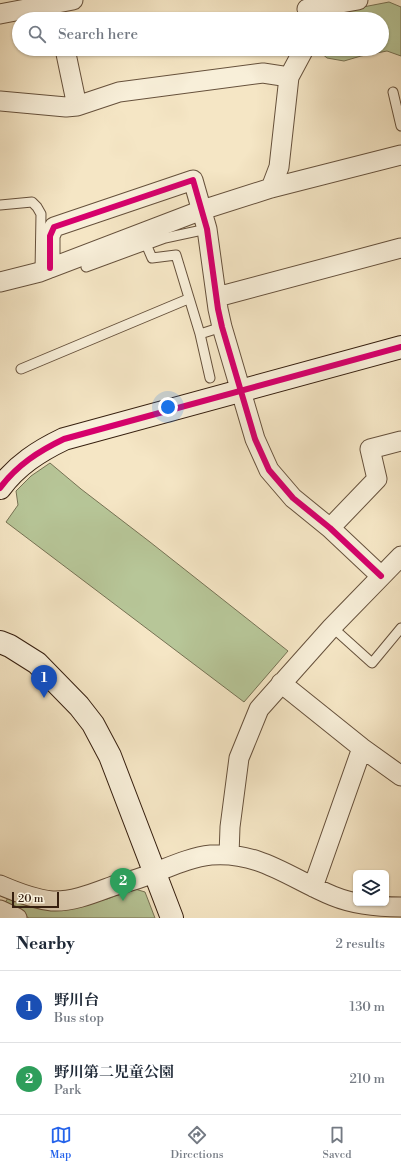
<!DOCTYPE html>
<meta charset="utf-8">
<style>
:root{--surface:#fff;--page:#f2f2f3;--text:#1f2937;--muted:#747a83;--line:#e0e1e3;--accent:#2563eb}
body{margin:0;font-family:"Libre Bodoni","Noto Serif JP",serif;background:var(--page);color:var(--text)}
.controls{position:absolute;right:12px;bottom:12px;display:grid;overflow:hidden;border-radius:6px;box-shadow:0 1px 3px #0004}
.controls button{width:36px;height:36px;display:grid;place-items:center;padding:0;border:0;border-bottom:1px solid var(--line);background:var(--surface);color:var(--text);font:20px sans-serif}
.scale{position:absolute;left:12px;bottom:10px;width:47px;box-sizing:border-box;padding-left:4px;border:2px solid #361f0f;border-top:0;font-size:11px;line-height:14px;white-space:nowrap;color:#361f0f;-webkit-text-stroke:3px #f8efd9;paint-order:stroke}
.you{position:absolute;left:168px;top:407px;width:14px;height:14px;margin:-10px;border:3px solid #fff;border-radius:50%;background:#1a73e8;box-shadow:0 0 0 6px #1a73e833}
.badge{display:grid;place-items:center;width:26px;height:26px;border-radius:50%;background:var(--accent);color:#fff;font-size:13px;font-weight:700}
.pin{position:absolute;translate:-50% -33px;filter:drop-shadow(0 1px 2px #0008)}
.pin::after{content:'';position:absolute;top:21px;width:14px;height:12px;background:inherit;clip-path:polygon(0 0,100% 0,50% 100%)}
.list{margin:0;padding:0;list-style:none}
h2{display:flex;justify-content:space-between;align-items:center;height:52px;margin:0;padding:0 16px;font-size:17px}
h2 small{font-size:13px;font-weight:400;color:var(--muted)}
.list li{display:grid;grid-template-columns:26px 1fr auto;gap:12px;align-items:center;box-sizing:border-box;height:72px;padding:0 16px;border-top:1px solid var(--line)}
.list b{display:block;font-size:15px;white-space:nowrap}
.list p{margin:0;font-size:13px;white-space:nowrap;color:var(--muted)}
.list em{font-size:13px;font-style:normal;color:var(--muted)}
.icon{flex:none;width:22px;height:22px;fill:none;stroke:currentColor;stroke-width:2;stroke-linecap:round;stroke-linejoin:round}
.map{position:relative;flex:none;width:401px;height:918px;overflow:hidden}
.search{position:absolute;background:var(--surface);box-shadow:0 1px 3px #0004;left:12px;right:12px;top:12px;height:44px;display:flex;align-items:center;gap:10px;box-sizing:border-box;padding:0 14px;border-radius:22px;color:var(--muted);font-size:15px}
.sheet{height:196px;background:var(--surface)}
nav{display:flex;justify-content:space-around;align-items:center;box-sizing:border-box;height:56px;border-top:1px solid var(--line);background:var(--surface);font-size:11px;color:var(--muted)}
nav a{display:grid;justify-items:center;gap:2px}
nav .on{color:var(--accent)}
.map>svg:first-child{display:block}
.green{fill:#b7c698;stroke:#767254}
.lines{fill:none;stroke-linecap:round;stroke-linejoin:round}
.lane-casing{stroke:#66513c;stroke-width:11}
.street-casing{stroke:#66513c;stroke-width:21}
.secondary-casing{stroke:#361f0f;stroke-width:24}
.lane{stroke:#f8efd9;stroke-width:9}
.street{stroke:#f8efd9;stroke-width:19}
.secondary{stroke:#f8efd9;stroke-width:22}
.cycleway-casing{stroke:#f8efd9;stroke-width:8}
.cycleway{stroke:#d6006c;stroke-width:6}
</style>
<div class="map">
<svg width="401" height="918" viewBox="0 0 401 918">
<rect width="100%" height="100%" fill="#f5e6c5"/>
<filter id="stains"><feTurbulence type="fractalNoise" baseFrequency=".005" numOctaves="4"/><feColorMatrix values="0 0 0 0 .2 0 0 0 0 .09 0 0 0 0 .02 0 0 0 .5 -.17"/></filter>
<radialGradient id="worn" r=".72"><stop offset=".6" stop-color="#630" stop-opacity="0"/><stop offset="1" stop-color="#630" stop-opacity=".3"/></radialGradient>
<path class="green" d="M389,2L401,7V56L387,51L361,56L344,61L327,58L320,52L321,49H382V19H326L332,13Z
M50,463L81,489L150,542L288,651L244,702L6,522L18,505L16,491L31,476Z
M135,889L145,892L155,918H29L4,904L8,898L72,907L107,899Z"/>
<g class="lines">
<g class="lane-casing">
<path id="lane" d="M393,92L401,126
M0,205L32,202L37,207L41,214L40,272
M146,244L152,258L176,255L200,334L210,378
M86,267L165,238L207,229
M200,334L222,327
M21,369L188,299
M332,627L372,663L401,628"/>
</g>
<g class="street-casing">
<path id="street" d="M307,9L358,0
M0,14L73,0
M65,49L77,106
M0,101L66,107L77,106L119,92L263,73L289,77
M271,188L279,167L289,77L304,49
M50,268V236L54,227L193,180L207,229L218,309L222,327L255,439L269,470L293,498L330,528L381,576
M0,282L40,272L202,210L271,188L401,155
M217,297L401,248
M330,528L377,479L370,449L401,441
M281,683L362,748L401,776
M229,855L230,827L239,758L259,709L332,627L401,556
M0,885C16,892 34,899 52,901C73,902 94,893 113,886C128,882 142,878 156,872C174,865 192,857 211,855C260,851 291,879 333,896C355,905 377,907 401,907
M313,887L362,748
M0,910L17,918"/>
</g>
<g class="secondary-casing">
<path id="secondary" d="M0,488C17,465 39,451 64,439L401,347
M0,642L10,646L37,663L79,706L93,724L110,756L172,918"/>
</g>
<use href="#lane" class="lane"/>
<use href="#street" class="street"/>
<use href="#secondary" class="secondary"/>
<g class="cycleway-casing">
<path id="cycleway" d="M50,268V236L54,227L193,180L207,229L218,309L222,327L255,439L269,470L293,498L330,528L381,576
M0,488C17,465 39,451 64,439L401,347"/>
</g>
<use href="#cycleway" class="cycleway"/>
</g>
<rect width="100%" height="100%" filter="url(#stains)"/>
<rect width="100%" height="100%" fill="url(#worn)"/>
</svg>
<div class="controls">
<button><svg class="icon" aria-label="layers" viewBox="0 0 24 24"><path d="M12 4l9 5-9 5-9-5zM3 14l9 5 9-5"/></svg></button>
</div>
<div class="scale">20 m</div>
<div class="you"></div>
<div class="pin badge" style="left:44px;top:698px;background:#1a4fb4">1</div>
<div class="pin badge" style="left:123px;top:901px;background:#2e9e5b">2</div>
<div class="search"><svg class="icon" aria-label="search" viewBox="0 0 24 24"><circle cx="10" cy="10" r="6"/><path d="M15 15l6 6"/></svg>Search here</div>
</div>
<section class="sheet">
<h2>Nearby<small>2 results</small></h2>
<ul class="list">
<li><span class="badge" style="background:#1a4fb4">1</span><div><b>野川台</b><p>Bus stop</p></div><em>130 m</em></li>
<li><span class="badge" style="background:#2e9e5b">2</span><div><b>野川第二児童公園</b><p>Park</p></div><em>210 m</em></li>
</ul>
</section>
<nav>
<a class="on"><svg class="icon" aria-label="map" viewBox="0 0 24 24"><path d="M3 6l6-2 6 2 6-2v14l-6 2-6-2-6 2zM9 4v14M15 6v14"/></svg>Map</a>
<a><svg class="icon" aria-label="directions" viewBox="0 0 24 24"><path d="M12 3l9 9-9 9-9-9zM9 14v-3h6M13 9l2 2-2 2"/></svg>Directions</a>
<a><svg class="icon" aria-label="saved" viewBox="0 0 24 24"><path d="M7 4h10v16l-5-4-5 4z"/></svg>Saved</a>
</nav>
